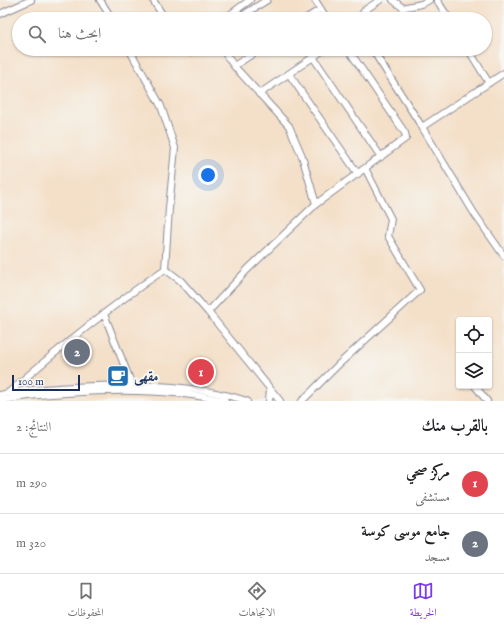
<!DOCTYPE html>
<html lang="ar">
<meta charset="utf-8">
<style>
:root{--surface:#fff;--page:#f6f6f6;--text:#202124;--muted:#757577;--line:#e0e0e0;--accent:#7c3aed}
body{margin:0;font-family:"IM FELL English",Amiri,serif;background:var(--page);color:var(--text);direction:rtl}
.controls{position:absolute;right:12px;bottom:12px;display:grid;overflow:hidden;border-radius:4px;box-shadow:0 1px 3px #0004}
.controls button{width:36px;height:36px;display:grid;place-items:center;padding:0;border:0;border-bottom:1px solid var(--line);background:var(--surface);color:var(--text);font:20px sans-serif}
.scale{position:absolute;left:12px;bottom:10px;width:68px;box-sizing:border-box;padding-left:4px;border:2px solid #1b2f5e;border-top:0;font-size:11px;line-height:14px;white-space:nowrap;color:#1b2f5e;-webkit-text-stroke:3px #f6f6f2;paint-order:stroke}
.you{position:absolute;left:208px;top:175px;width:14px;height:14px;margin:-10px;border:3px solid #fff;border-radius:50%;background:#1a73e8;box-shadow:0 0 0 6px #1a73e833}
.badge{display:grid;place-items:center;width:26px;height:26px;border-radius:50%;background:var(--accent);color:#fff;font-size:13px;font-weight:700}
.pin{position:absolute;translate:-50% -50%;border:2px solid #fff;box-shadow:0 1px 4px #0006}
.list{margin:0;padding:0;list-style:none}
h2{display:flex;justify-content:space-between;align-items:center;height:52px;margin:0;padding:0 16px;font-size:17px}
h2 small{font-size:13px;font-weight:400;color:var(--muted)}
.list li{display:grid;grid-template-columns:26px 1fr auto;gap:12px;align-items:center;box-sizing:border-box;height:60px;padding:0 16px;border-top:1px solid var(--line)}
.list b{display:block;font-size:15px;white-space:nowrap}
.list p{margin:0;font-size:13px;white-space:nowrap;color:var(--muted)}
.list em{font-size:13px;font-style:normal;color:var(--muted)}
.icon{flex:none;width:22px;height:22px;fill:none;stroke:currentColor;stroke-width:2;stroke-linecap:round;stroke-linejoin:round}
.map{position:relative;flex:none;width:504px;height:401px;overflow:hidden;direction:ltr}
.search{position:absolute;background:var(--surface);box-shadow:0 1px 3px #0004;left:12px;right:12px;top:12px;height:44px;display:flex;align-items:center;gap:10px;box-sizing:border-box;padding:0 14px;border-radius:22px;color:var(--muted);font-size:15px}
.sheet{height:172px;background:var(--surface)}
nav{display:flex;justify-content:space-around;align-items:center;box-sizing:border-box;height:56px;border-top:1px solid var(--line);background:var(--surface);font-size:11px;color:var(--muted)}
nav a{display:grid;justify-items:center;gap:2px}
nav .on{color:var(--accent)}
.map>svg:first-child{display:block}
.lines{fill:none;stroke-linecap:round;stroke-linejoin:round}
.minor-casing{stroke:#888894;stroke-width:8}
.minor{stroke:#fff;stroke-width:6}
.labels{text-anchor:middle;stroke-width:4;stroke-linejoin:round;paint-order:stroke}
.poi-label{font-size:14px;font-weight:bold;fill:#1b2f5e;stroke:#f6f6f2;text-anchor:start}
</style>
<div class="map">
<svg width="504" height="401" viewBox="0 0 504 401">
<rect width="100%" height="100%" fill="#f6f6f2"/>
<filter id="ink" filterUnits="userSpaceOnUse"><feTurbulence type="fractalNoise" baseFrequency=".025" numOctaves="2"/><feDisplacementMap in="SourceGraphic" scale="8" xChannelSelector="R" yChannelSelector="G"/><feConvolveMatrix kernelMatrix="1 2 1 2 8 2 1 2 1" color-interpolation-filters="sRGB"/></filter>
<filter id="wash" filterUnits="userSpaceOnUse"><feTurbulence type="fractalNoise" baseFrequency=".012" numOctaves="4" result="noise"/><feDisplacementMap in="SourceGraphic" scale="16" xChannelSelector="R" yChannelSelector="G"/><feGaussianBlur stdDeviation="0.9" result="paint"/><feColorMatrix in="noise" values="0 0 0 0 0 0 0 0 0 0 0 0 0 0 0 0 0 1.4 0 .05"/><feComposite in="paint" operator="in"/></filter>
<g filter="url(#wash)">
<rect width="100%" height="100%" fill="#f4e0c9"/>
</g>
<g filter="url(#ink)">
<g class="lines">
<g class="minor-casing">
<path id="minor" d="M100,0L112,19
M153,0L165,19
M315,0L327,19
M393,0L403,8C414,4 419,7 429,0
M437,0L449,19
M0,14L31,0
M224,19L250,0
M237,19L267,0
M305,19L321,9
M359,19L365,10L380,0
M129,49L161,106L175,148L169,208L165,269
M187,49L190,52L195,49
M222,49L234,66L289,126L302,156L316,204
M372,49L422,127
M468,49L489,83
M313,57L381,157
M234,66L260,49
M504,73L422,127L474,213L504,256
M289,74L358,174
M259,94L325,49
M165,269L181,281L208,312L280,401
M208,312L247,270L316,204L406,138L405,133L348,49
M104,314L132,385
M475,386L487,401
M8,393C58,349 110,307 165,269
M0,395C24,389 48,389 73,387C130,384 192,383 247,401
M0,401C22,396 44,394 67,393C119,389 173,389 225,401
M269,401L270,389
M302,401L339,364L420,290L388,236L391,219L365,168"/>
</g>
<use href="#minor" class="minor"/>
</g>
</g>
<defs>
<g id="cafe-square" transform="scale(1.15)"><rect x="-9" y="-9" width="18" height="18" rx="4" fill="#1f6fb2" stroke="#f6f6f2"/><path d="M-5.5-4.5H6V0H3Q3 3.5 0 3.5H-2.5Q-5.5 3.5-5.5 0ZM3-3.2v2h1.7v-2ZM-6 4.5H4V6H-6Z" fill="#fff"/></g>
</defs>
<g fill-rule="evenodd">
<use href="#cafe-square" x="118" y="376"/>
</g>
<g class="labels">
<g class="poi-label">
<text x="134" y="381">مقهى</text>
</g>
</g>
</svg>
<div class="controls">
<button><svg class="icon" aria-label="locate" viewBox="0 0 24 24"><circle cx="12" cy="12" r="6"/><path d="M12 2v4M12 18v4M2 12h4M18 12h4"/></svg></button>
<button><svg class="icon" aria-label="layers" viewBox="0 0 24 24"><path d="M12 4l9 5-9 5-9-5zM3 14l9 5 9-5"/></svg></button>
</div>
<div class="scale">100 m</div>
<div class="you"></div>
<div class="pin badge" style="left:201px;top:372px;background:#e0444e">1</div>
<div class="pin badge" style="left:77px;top:352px;background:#6b7280">2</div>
<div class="search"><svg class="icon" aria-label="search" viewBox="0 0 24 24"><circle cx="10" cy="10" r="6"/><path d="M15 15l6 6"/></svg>ابحث هنا</div>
</div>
<section class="sheet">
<h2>بالقرب منك<small>النتائج: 2</small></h2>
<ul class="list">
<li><span class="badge" style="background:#e0444e">1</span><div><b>مركز صحي</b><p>مستشفى</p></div><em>290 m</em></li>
<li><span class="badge" style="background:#6b7280">2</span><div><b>جامع موسى كوسة</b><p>مسجد</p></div><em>320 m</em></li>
</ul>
</section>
<nav>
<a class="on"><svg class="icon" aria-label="map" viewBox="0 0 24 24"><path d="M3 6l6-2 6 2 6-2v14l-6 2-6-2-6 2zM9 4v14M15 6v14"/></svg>الخريطة</a>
<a><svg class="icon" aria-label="directions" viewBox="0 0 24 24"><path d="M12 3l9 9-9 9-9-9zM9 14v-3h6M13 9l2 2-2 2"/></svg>الاتجاهات</a>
<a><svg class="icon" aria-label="saved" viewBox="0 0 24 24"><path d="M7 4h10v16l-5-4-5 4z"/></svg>المحفوظات</a>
</nav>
